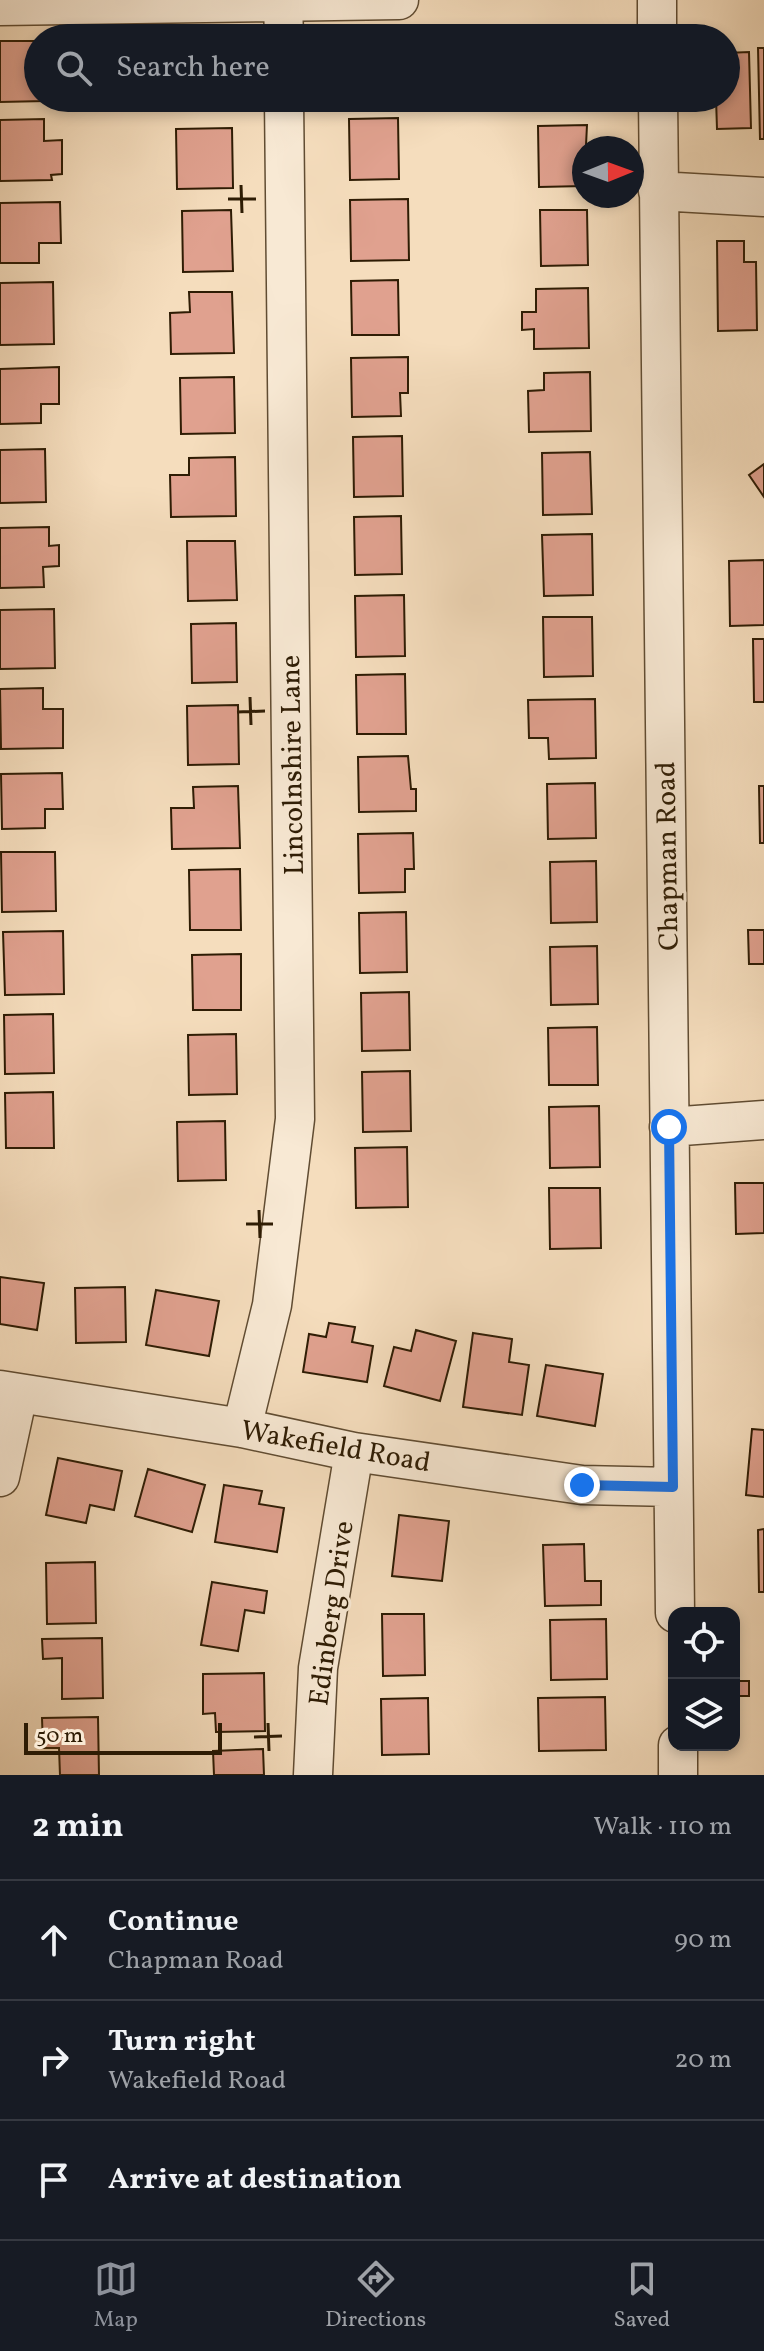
<!DOCTYPE html>
<meta charset="utf-8">
<style>
:root{--surface:#171b24;--page:#20242c;--text:#f1f3f6;--muted:#9ea1a6;--line:#363941;--accent:#8c9099}
body{margin:0;font-family:Vollkorn,serif;background:var(--page);color:var(--text)}
.controls{position:absolute;right:24px;bottom:24px;display:grid;overflow:hidden;border-radius:16px;box-shadow:0 4px 12px #0003}
.controls button{width:72px;height:72px;display:grid;place-items:center;padding:0;border:0;border-bottom:2px solid var(--line);background:var(--surface);color:var(--text);font:40px sans-serif}
.compass{position:absolute;left:572px;top:136px;width:72px;height:72px;border-radius:50%;background:var(--surface);box-shadow:0 4px 12px #0003;rotate:89deg}
.scale{position:absolute;left:24px;bottom:20px;width:198px;box-sizing:border-box;padding-left:8px;border:4px solid #2e1c04;border-top:0;font-size:22px;line-height:28px;white-space:nowrap;color:#2e1c04;-webkit-text-stroke:6px #f8e9d4;paint-order:stroke}
.stop{position:absolute;width:24px;height:24px;margin:-18px;border:6px solid #1a73e8;border-radius:50%;background:#fff}
.stop.end{background:#1a73e8;border-color:#fff;box-shadow:0 2px 8px #0008}
.list{margin:0;padding:0;list-style:none}
h2{display:flex;justify-content:space-between;align-items:center;height:104px;margin:0;padding:0 32px;font-size:34px}
h2 small{font-size:26px;font-weight:400;color:var(--muted)}
.list li{display:grid;grid-template-columns:52px 1fr auto;gap:24px;align-items:center;box-sizing:border-box;height:120px;padding:0 32px;border-top:2px solid var(--line)}
.list b{display:block;font-size:30px;white-space:nowrap}
.list p{margin:0;font-size:26px;white-space:nowrap;color:var(--muted)}
.list em{font-size:26px;font-style:normal;color:var(--muted)}
.icon{flex:none;width:44px;height:44px;fill:none;stroke:currentColor;stroke-width:2;stroke-linecap:round;stroke-linejoin:round}
.map{position:relative;flex:none;width:764px;height:1775px;overflow:hidden}
.search{position:absolute;background:var(--surface);box-shadow:0 4px 12px #0003;left:24px;right:24px;top:24px;height:88px;display:flex;align-items:center;gap:20px;box-sizing:border-box;padding:0 28px;border-radius:44px;color:var(--muted);font-size:30px}
.sheet{height:464px;background:var(--surface)}
nav{display:flex;justify-content:space-around;align-items:center;box-sizing:border-box;height:112px;border-top:2px solid var(--line);background:var(--surface);font-size:22px;color:var(--muted)}
nav a{display:grid;justify-items:center;gap:4px}
nav .on{color:var(--accent)}
.map>svg:first-child{display:block}
.building{fill:#e0a18f;stroke:#2e1c04;stroke-width:2}
.lines{fill:none;stroke-linecap:round;stroke-linejoin:round}
.minor-casing{stroke:#604c32;stroke-width:41}
.minor{stroke:#f8e9d4;stroke-width:38}
.route{stroke:#1a73e8;stroke-width:10}
.ticks{fill:none;stroke:#2e1c04;stroke-width:3}
.labels{text-anchor:middle;stroke-width:6;stroke-linejoin:round;paint-order:stroke}
.street-label{font-size:28px;fill:#2e1c04;stroke:#f8e9d4}
</style>
<div class="map">
<svg width="764" height="1775" viewBox="0 0 764 1775">
<rect width="100%" height="100%" fill="#f5ddbd"/>
<filter id="stains"><feTurbulence type="fractalNoise" baseFrequency=".0025" numOctaves="4"/><feColorMatrix values="0 0 0 0 .2 0 0 0 0 .09 0 0 0 0 .02 0 0 0 .5 -.17"/></filter>
<radialGradient id="worn" r=".72"><stop offset=".6" stop-color="#630" stop-opacity="0"/><stop offset="1" stop-color="#630" stop-opacity=".3"/></radialGradient>
<path class="building" d="M0,41H38V98H45V101L0,102Z
M758,48H764V139H760Z
M749,52L751,128L717,129L716,98H726V53Z
M398,118L399,179L350,180L349,119Z
M44,119V141L62,140V174L51,175L52,180L0,181V120Z
M587,125L584,186L539,187L538,126Z
M232,128L233,188L177,189L176,129Z
M408,199L409,260L351,261L350,200Z
M60,202L61,243H39V263H0V203Z
M231,210L233,271L183,272L182,211Z
M540,210H587L588,265L541,266Z
M717,241H744V262H756L757,330L718,331Z
M398,280L399,335H352L351,281Z
M53,282L54,344L0,345V283Z
M588,288L589,348L534,349V329L522,330V312H536V289Z
M189,292H232L234,353L171,354L170,313L190,312Z
M408,357V393H400L401,416L352,417L351,358Z
M59,367V404H41V423L0,424V369Z
M590,372L591,431L529,432L528,391L544,390V373Z
M234,377L235,433L181,434L180,378Z
M402,436L403,496L354,497L353,437Z
M45,449L46,502L0,503V450Z
M590,452L592,514L543,515L542,453Z
M235,457L236,516L171,517L170,475H189V458Z
M764,464V497L749,475Z
M401,516L402,574L355,575L354,517Z
M49,527V546L59,545V566L43,567L44,587L0,588V528Z
M592,534L593,595L544,596L542,535Z
M187,541H235L237,600L188,601Z
M764,560V625L730,626L729,561Z
M404,595L405,656L356,657L355,596Z
M54,609L55,668L0,669V610Z
M543,617H592L593,676L544,677Z
M236,623L237,682L192,683L191,624Z
M753,639H764V702H754Z
M405,674L406,734H357L356,675Z
M43,688V709H63V748L1,749L0,689Z
M595,699L596,758L549,759L548,738H529L528,700Z
M238,705L239,764L188,765L187,706Z
M408,756L411,789H416V811L359,812L358,757Z
M62,773L63,809H45V828L2,829L1,774Z
M595,783L596,838L548,839L547,784Z
M238,786L240,848L172,849L171,808H194L193,787Z
M759,786H764V843H760Z
M413,833L414,869H405V892L359,893L358,834Z
M1,852H55L56,911L2,912Z
M596,861L597,922L551,923L550,862Z
M240,869L241,930H190L189,870Z
M406,912L407,972L360,973L359,913Z
M748,930H764V964H749Z
M63,931L64,994L5,995L3,932Z
M597,946L598,1004L551,1005L550,947Z
M241,954V1010H193L192,955Z
M409,992L410,1050L362,1051L361,993Z
M53,1014L54,1073L5,1074L4,1015Z
M597,1027L598,1085H549L548,1028Z
M236,1034L237,1094L189,1095L188,1035Z
M410,1071L411,1131L363,1132L362,1072Z
M53,1092L54,1148H6L5,1093Z
M599,1106L600,1167L550,1168L549,1107Z
M225,1121L226,1180L178,1181L177,1122Z
M407,1147L408,1207L356,1208L355,1148Z
M735,1183H764V1233L736,1234Z
M549,1188H600L601,1248L550,1249Z
M0,1277L44,1283L37,1330L0,1324Z
M125,1287L126,1342L76,1343L75,1288Z
M156,1290L219,1301L209,1356L146,1345Z
M329,1323L355,1327L352,1342L373,1346L367,1382L303,1372L309,1334L326,1337Z
M416,1330L456,1341L440,1401L384,1386L394,1347L411,1351Z
M473,1333L512,1339L509,1362L529,1365L522,1415L463,1407Z
M546,1365L603,1374L595,1426L537,1416Z
M752,1429L764,1430V1497L746,1495Z
M58,1458L122,1471L114,1510L90,1505L86,1523L46,1515Z
M148,1469L205,1485L192,1532L135,1516Z
M224,1485L262,1491L259,1504L284,1508L277,1552L215,1542Z
M399,1515L449,1521L442,1581L392,1576Z
M764,1529V1592H759L758,1530Z
M584,1544L585,1581H601V1605L545,1606L543,1545Z
M95,1562L96,1623L47,1624L46,1563Z
M212,1582L267,1591L264,1613L245,1610L238,1651L201,1645Z
M382,1614H424L425,1675L383,1676Z
M606,1619L607,1679L551,1680L550,1620Z
M102,1638L103,1698L62,1699V1658L43,1659L42,1639Z
M264,1673L265,1731L216,1732L215,1713L203,1714V1674Z
M736,1681H749V1696H736Z
M605,1697L606,1750L539,1751L538,1698Z
M428,1698L429,1754L382,1755L381,1699Z
M98,1717L99,1775H60L59,1748H43L42,1718Z
M263,1749L264,1775H214L213,1751Z"/>
<g class="lines">
<g class="minor-casing">
<path id="minor" d="M657,0V38
M283,3L284,38
M0,6L399,0
M658,98L675,1613
M658,191L764,197
M669,1127L764,1120
M0,1390L242,1428L354,1452L582,1485L673,1487
M242,1428L272,1305L295,1119L284,98
M0,1477L18,1394
M678,1745V1775
M313,1775L318,1668L354,1452"/>
</g>
<use href="#minor" class="minor"/>
</g>
<g class="lines">
<path class="route" d="M582,1485L673,1487L669,1127"/>
</g>
<path class="ticks" d="M241,185L242,213M228,199H256M250,697L251,725M237,712L265,711M259,1210L260,1238M246,1224H273M268,1723L269,1751M254,1737L282,1736"/>
<g class="labels">
<g class="street-label">
<text transform="translate(291 765) rotate(-91)" y="10">Lincolnshire Lane</text>
<text transform="translate(666 856) rotate(-91)" y="10">Chapman Road</text>
<text transform="translate(336 1445) rotate(10)" y="10">Wakefield Road</text>
<text transform="translate(330 1613) rotate(-82)" y="10">Edinberg Drive</text>
</g>
</g>
<rect width="100%" height="100%" filter="url(#stains)"/>
<rect width="100%" height="100%" fill="url(#worn)"/>
</svg>
<div class="controls">
<button><svg class="icon" aria-label="locate" viewBox="0 0 24 24"><circle cx="12" cy="12" r="6"/><path d="M12 2v4M12 18v4M2 12h4M18 12h4"/></svg></button>
<button><svg class="icon" aria-label="layers" viewBox="0 0 24 24"><path d="M12 4l9 5-9 5-9-5zM3 14l9 5 9-5"/></svg></button>
</div>
<svg class="compass" viewBox="-18 -18 36 36"><path d="M0-13l5 13h-10z" fill="#e53935"/><path d="M0 13l5-13h-10z" fill="#9ea1a6"/></svg>
<div class="scale">50 m</div>
<div class="stop" style="left:669px;top:1127px"></div>
<div class="stop end" style="left:582px;top:1485px"></div>
<div class="search"><svg class="icon" aria-label="search" viewBox="0 0 24 24"><circle cx="10" cy="10" r="6"/><path d="M15 15l6 6"/></svg>Search here</div>
</div>
<section class="sheet">
<h2>2 min<small>Walk · 110 m</small></h2>
<ul class="list">
<li><svg class="icon" aria-label="ahead" viewBox="0 0 24 24"><path d="M12 20V5M6 11l6-6 6 6"/></svg><div><b>Continue</b><p>Chapman Road</p></div><em>90 m</em></li>
<li><svg class="icon" aria-label="right" viewBox="0 0 24 24"><path d="M7 20v-9h11M14 6l5 5-5 5"/></svg><div><b>Turn right</b><p>Wakefield Road</p></div><em>20 m</em></li>
<li><svg class="icon" aria-label="arrive" viewBox="0 0 24 24"><path d="M6 21V4h12l-3 4 3 4H6"/></svg><div><b>Arrive at destination</b></div></li>
</ul>
</section>
<nav>
<a class="on"><svg class="icon" aria-label="map" viewBox="0 0 24 24"><path d="M3 6l6-2 6 2 6-2v14l-6 2-6-2-6 2zM9 4v14M15 6v14"/></svg>Map</a>
<a><svg class="icon" aria-label="directions" viewBox="0 0 24 24"><path d="M12 3l9 9-9 9-9-9zM9 14v-3h6M13 9l2 2-2 2"/></svg>Directions</a>
<a><svg class="icon" aria-label="saved" viewBox="0 0 24 24"><path d="M7 4h10v16l-5-4-5 4z"/></svg>Saved</a>
</nav>
